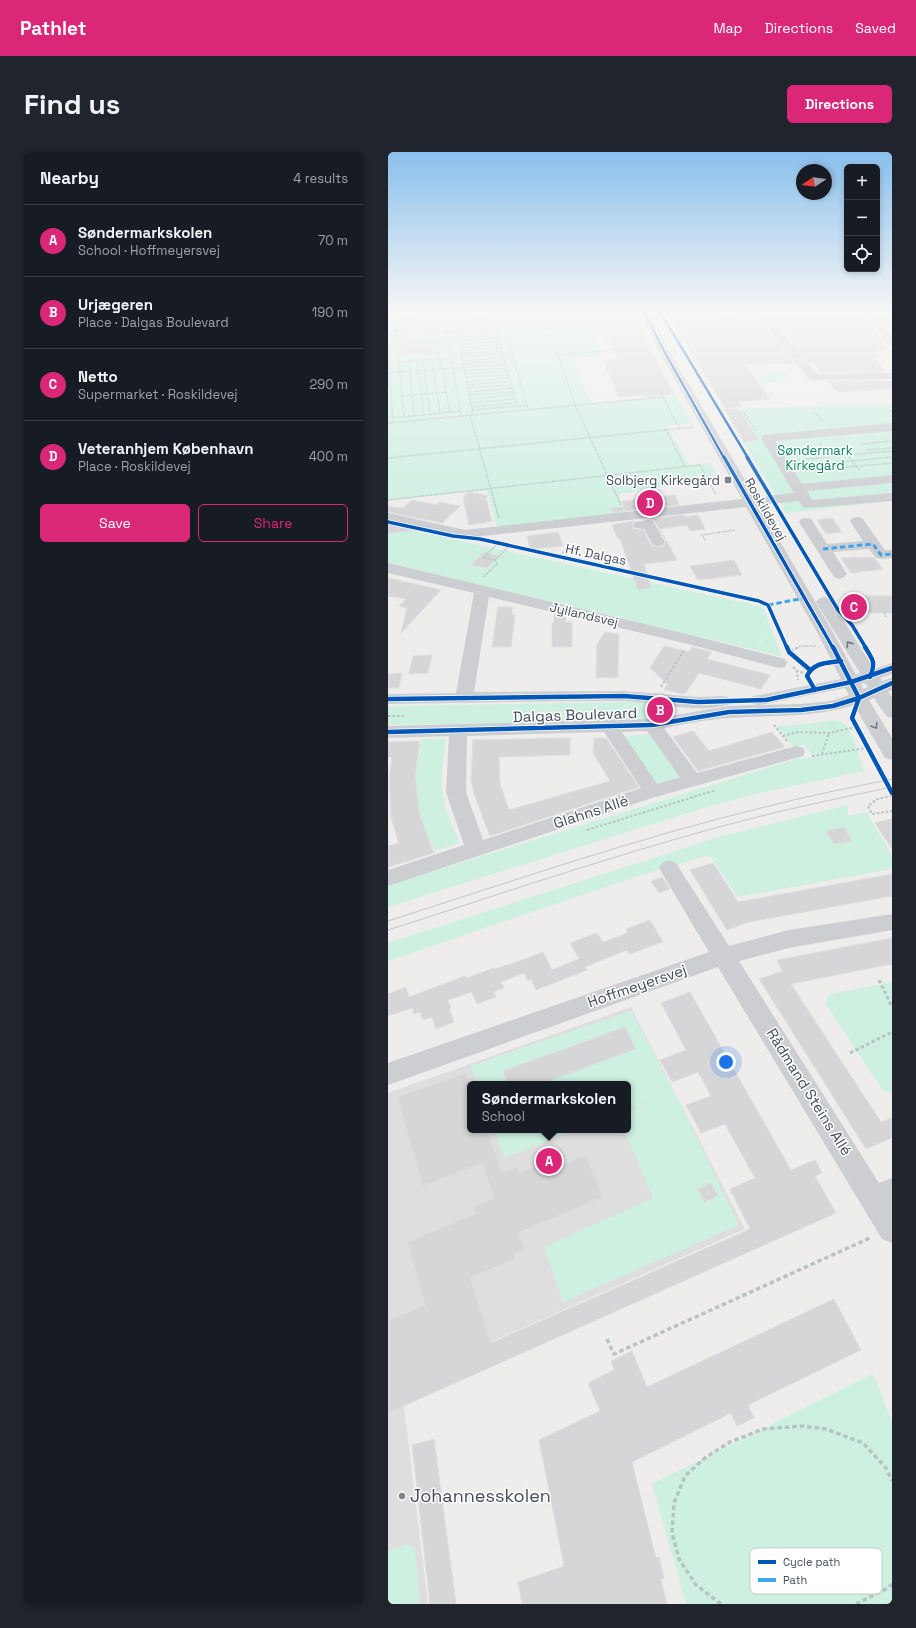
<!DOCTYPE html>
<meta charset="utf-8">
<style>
:root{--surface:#171b24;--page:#20242c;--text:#f1f3f6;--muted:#9ea1a6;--line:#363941;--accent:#db2777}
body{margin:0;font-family:"Space Grotesk",sans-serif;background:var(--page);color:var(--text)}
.controls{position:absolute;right:12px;top:12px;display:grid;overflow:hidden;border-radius:6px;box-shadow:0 2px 6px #0003}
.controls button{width:36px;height:36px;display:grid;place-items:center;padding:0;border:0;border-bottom:1px solid var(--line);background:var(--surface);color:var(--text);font:20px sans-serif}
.compass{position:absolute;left:408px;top:12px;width:36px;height:36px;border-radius:50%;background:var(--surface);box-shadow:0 2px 6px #0003;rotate:257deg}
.you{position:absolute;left:338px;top:910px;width:14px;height:14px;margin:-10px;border:3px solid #fff;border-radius:50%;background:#1a73e8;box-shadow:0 0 0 6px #1a73e833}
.badge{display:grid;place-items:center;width:26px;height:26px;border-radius:50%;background:var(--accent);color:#fff;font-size:13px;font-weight:700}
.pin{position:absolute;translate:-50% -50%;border:2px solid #fff;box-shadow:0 1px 4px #0006}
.popup{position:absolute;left:79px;top:929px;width:164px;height:52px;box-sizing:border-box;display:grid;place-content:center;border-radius:6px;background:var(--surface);filter:drop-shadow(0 1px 3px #0005);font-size:13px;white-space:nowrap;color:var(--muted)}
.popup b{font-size:15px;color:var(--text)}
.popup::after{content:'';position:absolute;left:50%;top:100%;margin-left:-8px;border:8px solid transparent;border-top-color:var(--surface)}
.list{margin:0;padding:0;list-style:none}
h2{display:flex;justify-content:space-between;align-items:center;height:52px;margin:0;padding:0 16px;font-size:17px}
h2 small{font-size:13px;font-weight:400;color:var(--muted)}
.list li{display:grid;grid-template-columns:26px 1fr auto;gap:12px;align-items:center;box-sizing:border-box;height:72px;padding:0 16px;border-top:1px solid var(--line)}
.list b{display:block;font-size:15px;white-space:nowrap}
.list p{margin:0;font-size:13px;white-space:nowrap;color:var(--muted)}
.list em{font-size:13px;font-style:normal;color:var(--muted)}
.actions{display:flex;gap:8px;padding:12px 16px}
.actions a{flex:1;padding:9px 0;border:1px solid var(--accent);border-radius:6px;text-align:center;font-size:14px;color:var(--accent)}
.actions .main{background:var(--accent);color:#fff}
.icon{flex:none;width:22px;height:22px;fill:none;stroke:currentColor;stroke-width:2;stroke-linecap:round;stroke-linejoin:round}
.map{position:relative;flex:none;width:504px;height:1452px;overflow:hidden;border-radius:6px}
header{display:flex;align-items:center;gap:24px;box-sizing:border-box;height:56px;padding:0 20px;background:var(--accent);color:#fff}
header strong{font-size:19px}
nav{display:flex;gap:22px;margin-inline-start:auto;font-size:14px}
.intro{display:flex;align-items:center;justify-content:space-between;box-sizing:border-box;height:96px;padding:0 24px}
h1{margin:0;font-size:28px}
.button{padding:10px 18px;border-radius:6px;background:var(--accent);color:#fff;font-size:14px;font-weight:700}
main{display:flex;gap:24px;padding:0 24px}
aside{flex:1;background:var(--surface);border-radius:6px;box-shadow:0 2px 6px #0003}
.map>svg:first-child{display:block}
.education{fill:#dfdedf;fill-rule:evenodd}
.green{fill:#cdf0e1}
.building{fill:#d6d6d8;stroke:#dededf}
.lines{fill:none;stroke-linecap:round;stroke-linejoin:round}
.path-far3{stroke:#b6c4c2;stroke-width:1.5;stroke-dasharray:1.5 1;stroke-linecap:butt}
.path-far2{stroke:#b6c4c2;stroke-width:2;stroke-dasharray:2.5 2;stroke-linecap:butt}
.path-far1{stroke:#b6c4c2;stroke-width:3;stroke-dasharray:3.5 2.5;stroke-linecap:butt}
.path{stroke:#b6c4c2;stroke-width:3.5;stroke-dasharray:4.5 3;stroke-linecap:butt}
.minor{fill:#cdced2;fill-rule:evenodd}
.tram{stroke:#c5c6c9;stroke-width:1}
.quiet{stroke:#3fa4ed;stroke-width:3;stroke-dasharray:5.5 3;stroke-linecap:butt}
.cycleway-far2-casing{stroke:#fff;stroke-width:4}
.cycleway-far1-casing{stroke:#fff;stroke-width:5}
.cycleway-casing{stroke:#fff;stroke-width:6}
.cycleway-far2{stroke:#0057b8;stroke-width:2.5}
.cycleway-far1{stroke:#0057b8;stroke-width:3.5}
.cycleway{stroke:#0057b8;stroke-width:4.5}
.oneway{stroke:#737885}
.poi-dot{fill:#7e838e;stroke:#fff;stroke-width:1.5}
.labels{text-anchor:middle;stroke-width:3;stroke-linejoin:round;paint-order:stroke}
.far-park-label{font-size:13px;fill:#0c835e;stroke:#fff}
.far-poi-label{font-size:13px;fill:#424a5b;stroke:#fff;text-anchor:end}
.far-street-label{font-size:13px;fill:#424a5b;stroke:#fff}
.street-label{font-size:15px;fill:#424a5b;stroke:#fff}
.near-poi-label{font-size:18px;fill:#424a5b;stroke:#fff;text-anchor:start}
.key{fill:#fff;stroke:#c6c9ce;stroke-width:1}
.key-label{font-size:11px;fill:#424a5b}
</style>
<header>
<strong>Pathlet</strong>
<nav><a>Map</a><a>Directions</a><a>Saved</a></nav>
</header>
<div class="intro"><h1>Find us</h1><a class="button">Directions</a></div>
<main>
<aside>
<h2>Nearby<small>4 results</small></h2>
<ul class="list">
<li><span class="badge">A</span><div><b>Søndermarkskolen</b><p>School · Hoffmeyersvej</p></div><em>70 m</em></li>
<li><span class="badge">B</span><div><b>Urjægeren</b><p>Place · Dalgas Boulevard</p></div><em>190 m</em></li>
<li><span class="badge">C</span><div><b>Netto</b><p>Supermarket · Roskildevej</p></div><em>290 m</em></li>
<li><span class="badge">D</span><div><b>Veteranhjem København</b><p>Place · Roskildevej</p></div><em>400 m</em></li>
</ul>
<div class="actions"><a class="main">Save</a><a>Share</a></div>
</aside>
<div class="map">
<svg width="504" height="1452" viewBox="0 0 504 1452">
<rect width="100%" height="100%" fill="#eeedec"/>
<path class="education" d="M243,855L357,1077L13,1230L40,1452H0V941ZM82,932H240V978H82Z"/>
<path class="green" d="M0,158H248L256,172L257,180L207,184L215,204L185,207L203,251L288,244L303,271L279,274L301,313L323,311L332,329L247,338V340L230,342L238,360L109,375L99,338L0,348Z
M397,221L403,229L375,231L369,223Z
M504,252V349L398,361L336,257Z
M0,373L375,455L394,505L368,498L379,480L367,498L0,411Z
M250,550L278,553L286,558L282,563L251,569L0,573V554Z
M447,568C449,569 454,570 456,571C466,580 471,607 476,619L367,642L329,652L0,755V733L408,607L426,605L415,592L406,595L389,574L418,572Z
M264,582L294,624L265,633L232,584Z
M34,587H58C55,609 51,631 57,653C60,666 67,678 72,691L47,699C43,690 39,682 35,673C24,645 28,616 34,587Z
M460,653V664L478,660L504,703V717L350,745L322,703L250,724L0,809V791L334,684Z
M504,830V941L494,937L437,851L442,842Z
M243,859L286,939L351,1073L175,1150L156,1095L265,1046L236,978H240V959L265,948L240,957V932H89L82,914Z
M106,978H187L116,1006Z
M485,1222L504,1270V1452H298L264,1332Z
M19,1392L27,1397L32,1448L29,1452H0V1399Z"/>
<path class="building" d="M408,158H473L499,197H486L491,206H487L497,220H433L426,211L420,210L386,168H391L388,165H392L389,160Z
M486,158H498L504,165V176L500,177Z
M344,163L352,171L373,169L406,211L357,213L382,247L351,250L353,255L337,256L284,168Z
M255,183L275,223L287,242L258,245L256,243L230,245L216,209L230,207L221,186Z
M48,187L49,201L14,203V189Z
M440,229H503L504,237L449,240Z
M336,257H351L370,288L356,290Z
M80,340L100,344L98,346L104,369L81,373L75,345Z
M287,343L291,353L225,360L223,356L236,355L234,349Z
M24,348L49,353L51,350L72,354L54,371L0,360V354L12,356L16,355Z
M296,363L297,365L310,363L317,377L302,379L299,373L272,377L289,408L256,412L263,436L250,438L232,387H230L224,373L246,369L244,372L246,377L255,378L264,394L270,395L276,394L278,389L266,368L263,367Z
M444,366L454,380L438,382L429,368Z
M0,371L33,378L0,381Z
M170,380L175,394L142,397L139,384Z
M96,400L110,404L99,416L83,413Z
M470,405L471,406L485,405L495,417L463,421L453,406Z
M346,408L354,423L310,428L302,414Z
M0,426L53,438L13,481L19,456L11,454L18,447L0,444Z
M459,444H504V461H464Z
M110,455H124V463H127L123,495H104Z
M166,462L178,465V471L184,470V495H164V471H166Z
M217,480L231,482L230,525L208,526L209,492Z
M276,494L301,500L304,495L324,500L319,507L382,523L373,537L311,521L297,542L276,538L280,532L262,516Z
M44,503L40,521L21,522L25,504Z
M14,521L11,536H0V522Z
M305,579L321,599L384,580L397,595L310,619L285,585Z
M182,586V603L111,605L112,632L121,658L222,629L205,601L206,586H218L251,635L102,684L86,642L83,628L85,588Z
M32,589L27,624L31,661L46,701L0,715V694L11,691L3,665L1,626L4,605H0V590Z
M504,667V697L487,671Z
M456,675L464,689L446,692L438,679Z
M325,711L350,750L504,722V744L361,770L339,778L302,718Z
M274,725L282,737L271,741L263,729Z
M262,768L275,790L241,802L239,798L197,815L199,818L148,838L143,827L140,829L136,821L113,830L116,836L105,840L108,845L89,852L84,840L60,848L63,856L61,857L66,870L48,877L44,865L35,868L32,860L26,862L24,856L0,864V842L18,835L21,845L77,824L78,826L106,816L107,817L129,810L155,800L164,818L191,807L182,791L209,781L215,790L240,781L238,777Z
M504,786V812L403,832L493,970L504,966V986L478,997L371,827L394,819L389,808Z
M302,840L403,1018L427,1008L434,1021L427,1024L448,1061L0,1261V1168L37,1153L19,1090L87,1062L85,1055L106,1046L94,1011L35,1034L9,945L78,921L82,931V978H99L114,1020L129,1015L131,1021L167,1007L170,1014L198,1003L215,1045L130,1081L137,1098L126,1103L127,1107L82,1126L103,1191L362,1077L342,1037L367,1026L337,972L313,981L298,953L323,944L310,920L284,930L272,908L298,898L273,851Z
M237,875L248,897L152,932H120L115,919Z
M323,1031L330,1044L316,1050L310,1037Z
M446,1147L473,1198L360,1253L366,1266L349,1274L343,1261L244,1310L268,1406L271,1405L276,1426L273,1427L279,1452H134L130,1430L176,1414L151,1288L212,1259L200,1231L226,1218L223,1209L244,1199L259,1235Z
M46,1287L68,1452H42L24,1293Z"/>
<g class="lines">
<path class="path-far3" d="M6,158L16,265
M46,158L53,217
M55,158L73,263
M65,158L85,262
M103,158L129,254
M112,158L140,257
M6,159L11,158
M65,160L93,158
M6,161L46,159
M113,162L157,158
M66,163L103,160
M7,164L47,161
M66,166L104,163
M7,167L47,164
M67,169L105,166
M68,171L106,169
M7,172L48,170
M8,175L48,173
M69,176L107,173
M8,178L49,176
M8,180L49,177
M118,180L247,170
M70,183L109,180
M0,184L117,176
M71,186L110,183
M71,189L111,186
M72,192L111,190
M72,196L112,193
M73,199L113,196
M0,201L5,271
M73,202L114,199
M74,205L115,202
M44,208L52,261
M29,209L36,263
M35,209L42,262
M75,209L116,205
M11,210L64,206
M21,210L26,264
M75,212L117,209
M76,219L119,216
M1,221L118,212
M77,222L119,219
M78,225L120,223
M78,230L121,226
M79,233L122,229
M80,236L123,233
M58,240L62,260
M80,240L124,236
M81,243L125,240
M14,244L58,240L55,217
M82,247L126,243
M82,251L127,247
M83,255L128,251
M84,258L139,253
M502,258L504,260
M427,260L435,270
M356,261L368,279
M82,263L111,366
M5,266L73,259
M0,271L275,245L292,277
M278,278L297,315
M432,292L442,304
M474,292L504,289
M478,298L504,296
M402,299L435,296
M460,303L472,319
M406,304L439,301
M0,306L306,275
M408,308L504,299
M412,314L504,305
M416,319L504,311
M0,348L312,313L328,343
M233,353L187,253L170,203L224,198L215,179L251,175
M317,388L314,383L347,378
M109,392L95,406L107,408L120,395
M171,405L178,397L184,400
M95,425L109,412L107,408
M496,459L498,465
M409,496L413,494H428"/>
<path class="path-far2" d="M399,501L411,495
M405,515L409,519L410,528
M408,519L420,522
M273,535L296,498
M0,564H17
M386,573L399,589
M395,584L410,580L441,581L468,575
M434,602L441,581
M424,604L479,596
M504,644L489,647L480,654L484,662L504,659
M199,678L328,638"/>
<path class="path-far1" d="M491,828L504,855
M462,901L504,880"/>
<path class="path" d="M219,1187L226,1202L484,1085
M333,1452L308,1433L291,1407L284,1381L286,1351L297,1324L318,1305L342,1290L375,1277L414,1274L438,1277L475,1291L498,1316L504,1329
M468,1452L500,1436L504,1432"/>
<path class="minor" d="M250,158H260L262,162L305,158H352L347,161L265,167L281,199L367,345L406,341L373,286L375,283L504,271V279L387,289L414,332L504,323V331L419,339L424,348L504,341V349L420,356L415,355L411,349L371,353L447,484L468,523L472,521L428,450L430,447L436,445L442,447L486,517L504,511V522L492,526L494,529L504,526V538L500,539L504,546V566L498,564L486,546L481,548L504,586V608L497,606L466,553C426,566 384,563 342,566C320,567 298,572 276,576L309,621L408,594L415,596L417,600L415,604L264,646L0,734V718L76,693L58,640L61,584L0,586V574L264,567L341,554L413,552L443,549L461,543L457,536L371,553L365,552L362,548L365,544L371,543L453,527L431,484L358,355L77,386L0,369V361L77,378L354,347L271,199ZM477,531L480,535L475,537L473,532ZM259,579L292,625L269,632L234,580ZM216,580L253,636L95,688L78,640L79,584Z
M366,158H376L428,222L504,221V227L424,228L420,226Z
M474,158H484L504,184V194L500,193Z
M469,365L474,366L497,398H504V406L493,407L488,406L481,397L445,400L459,422L456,425L451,427L446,425L411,370L413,367L418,366L423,367L439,392L475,389L462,369L464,366Z
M260,368L265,369L277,390L275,393L270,394L265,393L256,377L247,376L245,373L247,370Z
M0,411L303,483L397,507L399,511L397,515L391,516L300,492L101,445L86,540L236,539L310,545L334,544L340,545L343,549L340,553C306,562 269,550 234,549C156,549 78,551 0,552V542L68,541L86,441L0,421Z
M281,708L288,711L341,794L401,778L504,762V778L401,796L351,809L491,1031L504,1026V1091L494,1087L330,815L0,933V911L321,800L271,716L274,711Z"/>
<path class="tram" d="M0,769C125,729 249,686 377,655C419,644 461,636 504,627
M0,778C125,738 249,695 377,663C419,653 461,644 504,635"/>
<path class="quiet" d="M435,397L485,392L493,403L504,402
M380,453L417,446"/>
<g class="cycleway-far2-casing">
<path id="cycleway-far2" d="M255,158L276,199L336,306
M271,158L360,306"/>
</g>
<g class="cycleway-far1-casing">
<path id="cycleway-far1" d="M336,305L445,496
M359,305L450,458L464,473L478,496
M0,370L65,384L92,387L371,449L380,453L399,496"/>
</g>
<g class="cycleway-casing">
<path id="cycleway" d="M399,495L401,500L421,517
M445,495L471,546L464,566L504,641
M477,495C485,508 488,510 482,525
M427,538L419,524C426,510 439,511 453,509
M0,547L236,544L310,550L378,548L463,530L504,516
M0,580L264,573L341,560L413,558L445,554L471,546L504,531"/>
</g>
<use href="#cycleway-far2" class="cycleway-far2"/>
<use href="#cycleway-far1" class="cycleway-far1"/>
<use href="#cycleway" class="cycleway"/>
</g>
<defs><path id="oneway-chevron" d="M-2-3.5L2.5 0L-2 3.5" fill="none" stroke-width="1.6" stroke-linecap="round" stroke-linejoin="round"/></defs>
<g class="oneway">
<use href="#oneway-chevron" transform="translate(461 492) rotate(-122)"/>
<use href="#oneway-chevron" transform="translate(487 574) rotate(59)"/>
</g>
<linearGradient id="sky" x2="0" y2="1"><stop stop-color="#8abfec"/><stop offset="0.44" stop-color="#f7f7f6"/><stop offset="1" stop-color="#f7f7f6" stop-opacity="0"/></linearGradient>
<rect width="504" height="362" fill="url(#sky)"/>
<g class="poi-dot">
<rect x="336" y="324" width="8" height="8" rx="2"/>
<circle cx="14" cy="1344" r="4"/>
</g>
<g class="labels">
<g class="far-park-label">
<text x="427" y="303">Søndermark<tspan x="427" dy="15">Kirkegård</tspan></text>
</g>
<g class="far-poi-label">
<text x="332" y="333">Solbjerg Kirkegård</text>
</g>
<g class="far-street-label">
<text transform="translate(378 357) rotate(60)" y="5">Roskildevej</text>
<text transform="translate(208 402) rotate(12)" y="5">Hf. Dalgas</text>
<text transform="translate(196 462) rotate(13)" y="5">Jyllandsvej</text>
</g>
<g class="street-label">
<text transform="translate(187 563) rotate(-2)" y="5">Dalgas Boulevard</text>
<text transform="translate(203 660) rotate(-18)" y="5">Glahns Allé</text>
<text transform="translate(249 834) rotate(-19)" y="5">Hoffmeyersvej</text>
<text transform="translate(421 940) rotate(58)" y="5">Rådmand Steins Allé</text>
</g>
<g class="near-poi-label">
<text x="22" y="1350">Johannesskolen</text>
</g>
</g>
<rect x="362" y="1396" width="132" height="46" rx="6" class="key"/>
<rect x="370" y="1408" width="18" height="4" fill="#0057b8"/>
<rect x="370" y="1426" width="18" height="4" fill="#3fa4ed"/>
<g class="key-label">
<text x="395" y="1414">Cycle path</text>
<text x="395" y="1432">Path</text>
</g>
</svg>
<div class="controls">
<button>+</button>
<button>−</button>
<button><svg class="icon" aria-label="locate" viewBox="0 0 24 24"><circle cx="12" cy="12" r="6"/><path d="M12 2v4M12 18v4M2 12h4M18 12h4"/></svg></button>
</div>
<svg class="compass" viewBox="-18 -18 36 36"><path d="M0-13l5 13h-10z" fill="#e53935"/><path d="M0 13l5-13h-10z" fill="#9ea1a6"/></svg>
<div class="you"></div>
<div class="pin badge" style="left:161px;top:1009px">A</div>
<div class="popup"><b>Søndermarkskolen</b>School</div>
<div class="pin badge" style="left:272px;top:558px">B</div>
<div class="pin badge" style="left:466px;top:455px">C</div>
<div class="pin badge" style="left:262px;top:351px">D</div>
</div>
</main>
